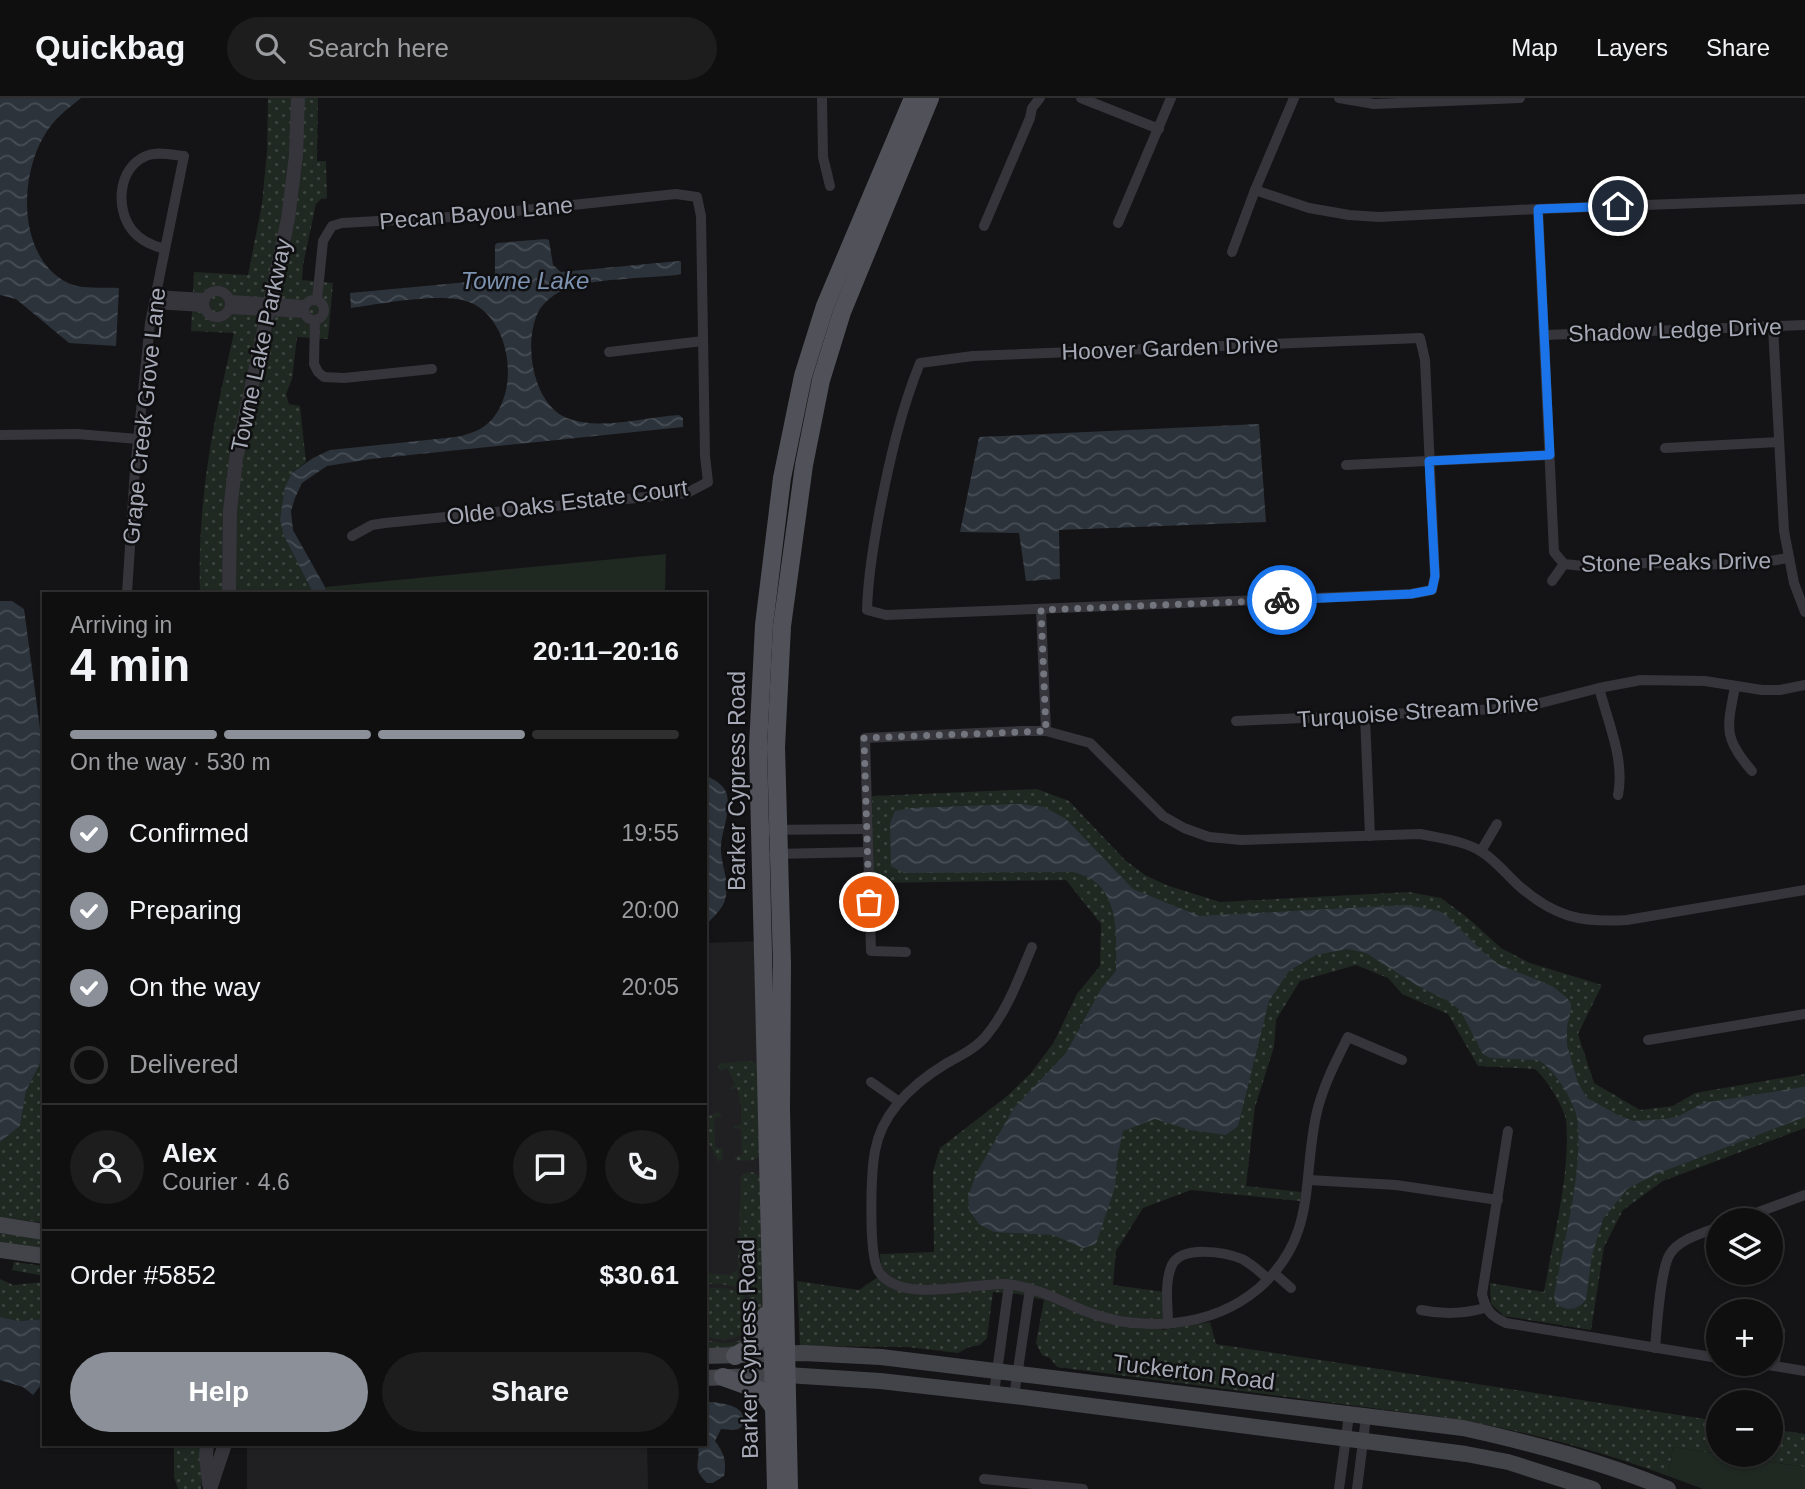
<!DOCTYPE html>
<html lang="en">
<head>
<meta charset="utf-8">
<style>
	body { margin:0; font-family:Arial,sans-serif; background:#1d1d1e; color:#f1f3f6; height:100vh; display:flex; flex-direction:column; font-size:26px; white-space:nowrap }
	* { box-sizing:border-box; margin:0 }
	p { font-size:23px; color:#9b9c9f }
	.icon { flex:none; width:38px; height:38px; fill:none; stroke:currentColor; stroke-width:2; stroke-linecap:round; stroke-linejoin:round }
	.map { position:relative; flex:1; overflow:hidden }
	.side { position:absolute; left:42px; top:494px; width:665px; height:854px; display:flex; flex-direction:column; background:#0f0f10; border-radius:0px; box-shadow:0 2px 5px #0004,0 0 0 2px #2f2f30 }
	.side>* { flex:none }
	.buttons { position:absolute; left:1706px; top:1110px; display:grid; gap:14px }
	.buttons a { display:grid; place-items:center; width:77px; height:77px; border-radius:50%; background:#0f0f10; box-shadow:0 2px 5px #0004,0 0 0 2px #2f2f30; font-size:35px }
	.pin { position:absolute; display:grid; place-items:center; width:60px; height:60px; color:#fff; margin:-30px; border:4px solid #fff; border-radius:50%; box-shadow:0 2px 7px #0007 }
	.courier { position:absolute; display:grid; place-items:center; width:70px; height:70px; margin:-35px; border:5px solid #1a73e8; border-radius:50%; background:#fff; color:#222; box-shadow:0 2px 9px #0007 }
	.overview em { font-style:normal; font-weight:700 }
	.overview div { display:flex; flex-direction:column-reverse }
	.overview { display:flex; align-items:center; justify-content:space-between; height:119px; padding:0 28px }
	h1 { font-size:46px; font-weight:700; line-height:52px }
	.bar { display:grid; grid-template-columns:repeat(4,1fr); gap:10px 7px; align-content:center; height:84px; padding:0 28px }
	.bar i { height:9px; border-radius:5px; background:#2f2f30 }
	.bar .current { background:#8c9099 }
	.bar p { grid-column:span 4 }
	.line { display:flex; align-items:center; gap:18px; padding:0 28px; border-top:2px solid #2f2f30 }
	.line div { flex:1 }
	.round { display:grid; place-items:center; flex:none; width:74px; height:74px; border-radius:37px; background:#1d1d1e }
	ol { padding:0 28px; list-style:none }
	li { display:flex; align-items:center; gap:21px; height:77px }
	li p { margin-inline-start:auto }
	li .icon { padding:7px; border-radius:50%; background:#8c9099; color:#fff; stroke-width:4 }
	li:last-child { color:#9b9c9f }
	li i { width:38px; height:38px; border:4px solid #2f2f30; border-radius:50% }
	.cta { display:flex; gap:14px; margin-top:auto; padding:14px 28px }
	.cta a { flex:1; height:80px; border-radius:42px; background:#8c9099; color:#fff; font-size:28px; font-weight:700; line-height:80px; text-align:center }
	.cta a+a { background:#1d1d1e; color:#f1f3f6 }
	header { display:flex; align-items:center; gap:42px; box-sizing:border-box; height:98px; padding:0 35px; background:#0f0f10; border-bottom:2px solid #2f2f30 }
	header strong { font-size:33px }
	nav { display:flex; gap:38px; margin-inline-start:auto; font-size:24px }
	.search { width:490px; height:63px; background:#1d1d1e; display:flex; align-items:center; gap:18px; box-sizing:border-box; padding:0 24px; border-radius:38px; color:#9b9c9f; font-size:26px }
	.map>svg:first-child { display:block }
	.built { fill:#202023 }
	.grass { fill:url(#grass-dots) }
	.park { fill:#202822 }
	.water { fill:url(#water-waves) }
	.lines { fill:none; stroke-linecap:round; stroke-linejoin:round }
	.minor { stroke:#35353b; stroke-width:10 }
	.tertiary { stroke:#35353b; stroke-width:14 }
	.secondary { stroke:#43444a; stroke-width:16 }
	.primary { stroke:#515259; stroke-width:18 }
	.done { stroke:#73757e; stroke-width:7; stroke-dasharray:0 12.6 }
	.route { stroke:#1a73e8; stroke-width:9 }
	.labels { text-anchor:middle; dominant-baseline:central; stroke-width:5; stroke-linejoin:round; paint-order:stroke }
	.street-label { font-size:23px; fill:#a6a9b6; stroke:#0f0f11 }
	.water-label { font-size:24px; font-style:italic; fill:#7d93b1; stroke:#0f0f11 }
</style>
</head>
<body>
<header>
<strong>Quickbag</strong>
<div class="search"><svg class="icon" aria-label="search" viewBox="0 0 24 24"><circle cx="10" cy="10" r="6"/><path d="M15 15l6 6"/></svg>Search here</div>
<nav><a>Map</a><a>Layers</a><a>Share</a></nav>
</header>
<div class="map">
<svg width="1805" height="1391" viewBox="0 0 1805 1391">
	<defs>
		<pattern id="grass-dots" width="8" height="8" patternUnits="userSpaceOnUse" patternTransform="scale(1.75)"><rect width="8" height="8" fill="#202822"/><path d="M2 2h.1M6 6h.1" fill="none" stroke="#3d4440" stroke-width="1.8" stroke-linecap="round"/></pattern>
		<pattern id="water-waves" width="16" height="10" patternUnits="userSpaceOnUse" patternTransform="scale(1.75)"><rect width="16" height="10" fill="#2c333b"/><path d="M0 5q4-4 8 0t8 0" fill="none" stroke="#484e55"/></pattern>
	</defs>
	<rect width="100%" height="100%" fill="#141416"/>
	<!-- built -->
	<g class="built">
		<path d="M760,843L764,1082L763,1221L754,1243L705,1251V845Z"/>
		<path d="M247,1346H647L648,1391H247Z"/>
	</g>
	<!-- grass -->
	<g class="grass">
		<path d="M268,0H318L317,63H326L327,100L321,101L316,106L303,167L302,182L333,185L328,241L297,239L292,281L286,296L289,306L300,308L306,364L292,375L284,438L313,495H200C197,402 213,325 234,235L191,233L194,174L248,177L262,106L267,53Z"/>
		<path d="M1037,691L1069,703L1125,762L1145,777L1166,787L1220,804L1409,794L1441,800L1468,820L1501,850L1530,865L1602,887L1578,936L1594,985L1640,1012L1673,1008L1695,995L1805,976V1030L1663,1083L1623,1112L1604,1149L1591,1232L1504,1218L1491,1206L1490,1185L1544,1194C1553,1141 1571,1074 1566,1022C1564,1009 1545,979 1535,971L1478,968L1448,916L1402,896L1388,880L1356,867L1300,883L1276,922L1274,949L1255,1009L1246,1088L1301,1094L1300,1103L1191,1092L1143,1110L1116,1153L1113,1187L1165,1194L1162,1232L1210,1224L1216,1246L1718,1323V1356L1673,1349L1668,1378C1597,1352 1525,1333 1449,1320L1057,1269L1050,1260L1042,1257L1036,1245L1044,1202L1018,1196L993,1194L987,1240L980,1247L969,1249L958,1255L908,1249L800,1248L797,1183L859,1192L885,1174L881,1168L880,1156L934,1154L933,1073L940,1050L1006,999L1031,975L1054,944L1077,896L1100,868L1101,826L1066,782L873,785L872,698Z"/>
		<path d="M44,958V1125L7,1120L4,1136L44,1140V1153L0,1158V1044L20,1028L26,993Z"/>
		<path d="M751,963L760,967L761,1058L753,1062L737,1063L734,1059L742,1057L741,1031L734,1030L733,1028L741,1027V1008L737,990L729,992L735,986L727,970L720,973L718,968L720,965Z"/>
		<path d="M718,1014L722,1018L714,1020L715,1049L723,1051L722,1062L719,1064L705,1038V1020Z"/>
		<path d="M752,1074L760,1078L762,1222L756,1239L750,1234L753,1212L738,1167L741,1079L743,1076Z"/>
		<path d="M14,1164L44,1168V1178L12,1172Z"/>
		<path d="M737,1172L741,1190L721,1186H705V1175L730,1177Z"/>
		<path d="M0,1181L13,1187L44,1184V1221L18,1223L0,1219Z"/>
		<path d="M705,1190H721L742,1193C759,1228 744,1249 705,1239Z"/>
		<path d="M748,1236L755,1241L740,1250L705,1251V1242C721,1245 736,1249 748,1236Z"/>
		<path d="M1771,1331L1805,1336V1369L1721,1356H1771Z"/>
		<path d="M174,1346H203L201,1391H178L174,1379Z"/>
	</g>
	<!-- park -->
	<g class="park">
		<path d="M666,456L665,495H326L325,489Z"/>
		<path d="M1673,1349L1805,1369V1391H1703L1668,1378Z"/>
	</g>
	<!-- water -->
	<g class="water">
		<path d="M0,0H81C66,12 53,22 44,38C19,80 18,158 66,184C80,192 104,189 119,190L116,248L69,245L16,201L0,197Z"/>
		<path d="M546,141L549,142L553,167L561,174L679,163L681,164V176L677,177C651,180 585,181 565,191C556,195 546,202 540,211C522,241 532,306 567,320C601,333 644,319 679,317L683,320V329L371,361L327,368L302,385L295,400L291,413L293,432L325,489L326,495H313L284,438L280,422L285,389L292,375L313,360L330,352L456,339C472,336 487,330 496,316C519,283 508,219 469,204C442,194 381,206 351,210L350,195L489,182L495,175V147L497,145Z"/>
		<path d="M1259,326L1266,424L1059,432L1060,481L1026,483L1019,435L960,434L979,339Z"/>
		<path d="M0,503H12L24,511L44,660V958L26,993L20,1028L0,1044Z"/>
		<path d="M705,677C713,681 723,686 726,694C732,711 722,732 721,748C720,767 731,783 725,802C722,812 712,820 705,828Z"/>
		<path d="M1021,706L1044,709L1066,721L1133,791L1199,818L1407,807L1439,813L1447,818L1482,853L1498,866L1552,888L1566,899L1571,905V912L1567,929V947L1578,985L1587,1000L1618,1017L1633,1023L1666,1021L1679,1018L1703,1005L1803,989H1805V1019L1654,1077L1627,1091L1603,1121L1592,1157L1586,1201C1579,1213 1564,1214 1555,1204L1554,1198C1563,1148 1584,1070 1577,1020C1574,1003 1554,970 1538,962L1490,960L1483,956L1460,912L1448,903L1418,888L1366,855L1347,851L1316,857L1289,873L1269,903L1238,1028L1226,1037L1190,1032L1155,1021L1123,1033L1117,1061L1115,1089L1096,1146L1083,1150L1053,1137L994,1134L979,1126L969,1112L968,1098L977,1074L1014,1010L1066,955L1101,891L1116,873C1116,843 1120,802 1094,783C1088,778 1079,776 1073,774L904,775L891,768L890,725L895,713L911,710Z"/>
		<path d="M0,1219L18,1223L44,1221V1283L33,1297L23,1289L0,1282Z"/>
		<path d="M705,1304C717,1304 744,1306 744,1322C744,1326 741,1330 738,1331C733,1333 726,1331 721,1331L715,1343C724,1355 727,1363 724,1378L713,1385H707C689,1367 703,1364 697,1346H705Z"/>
	</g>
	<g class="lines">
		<!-- minor -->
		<g class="minor">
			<path d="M822,0L823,59L830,88"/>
			<path d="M1081,0L1159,31"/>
			<path d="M1339,0L1374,6L1520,0"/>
			<path d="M1255,92L1309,110L1349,117L1379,119L1538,111L1805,101"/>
			<path d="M1538,111L1554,454L1564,466"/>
			<path d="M1118,125L1171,0"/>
			<path d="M984,128L1030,20L1032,10L1040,0"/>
			<path d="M1232,154L1255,92L1294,0"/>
			<circle cx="217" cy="206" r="13"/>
			<path d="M155,197L204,200"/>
			<circle cx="314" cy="212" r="10"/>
			<path d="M231,202L304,207"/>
			<path d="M317,202L323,143L332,128L342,125L469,118L676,96L697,99L701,118L705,358L708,384L687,395L385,425L372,427L352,438"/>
			<path d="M154,206L203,209"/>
			<path d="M230,211L305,215"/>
			<path d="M315,222L314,266L318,274L324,279L344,280L432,271"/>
			<path d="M1773,229L1784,433L1794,485L1805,514"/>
			<path d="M1545,237L1805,227"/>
			<path d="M1420,240L1425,262L1435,478L1432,492L1411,496L886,517L867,512C868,478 874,444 880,411C890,360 901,312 920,265L973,258Z"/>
			<path d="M609,254L703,243"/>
			<path d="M0,337L77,336L138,341"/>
			<path d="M1665,350L1779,344"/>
			<path d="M1346,367L1550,357"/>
			<path d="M1564,466L1583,468L1646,465L1746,467L1788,460"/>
			<path d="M1552,483L1564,466"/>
			<path d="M127,495L135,371L150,225L184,58C172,57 157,53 146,58C118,70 115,110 132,132C140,142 153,148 165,151"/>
			<path d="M1041,512L1046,633"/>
			<path d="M1735,589C1727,630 1723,640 1752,673"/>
			<path d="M1599,590C1608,624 1625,662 1618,697"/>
			<path d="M1365,618L1370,738"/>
			<path d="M1236,623L1521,610L1599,590L1641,582L1705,583L1762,592H1780L1805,587"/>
			<path d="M760,732L867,731"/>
			<path d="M1481,753L1497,726"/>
			<path d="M774,756L868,754"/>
			<path d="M1032,849C1019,879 1008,912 986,938C976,950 960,958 947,965C914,985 882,1013 875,1053C871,1074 868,1158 879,1174C902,1207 974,1184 1007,1186C1035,1189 1057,1201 1082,1212C1139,1235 1211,1231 1259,1190C1317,1139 1302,1084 1316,1018C1322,990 1335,965 1348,939L1402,962"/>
			<path d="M906,854L871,853L865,640L1021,633H1046L1090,645L1163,718L1184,730L1209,739L1241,742L1420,736C1440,740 1465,743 1482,754C1496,763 1506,776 1518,787C1554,819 1581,825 1627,822L1805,792"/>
			<path d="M1648,942L1805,916"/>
			<path d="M871,984L898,1003"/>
			<path d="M1508,1033L1482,1196C1486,1213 1491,1218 1506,1225L1718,1260"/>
			<path d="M1309,1082L1396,1087L1498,1102"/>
			<path d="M1737,1122L1805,1097"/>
			<path d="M1274,1175L1291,1190"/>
			<path d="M1421,1212C1444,1217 1463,1216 1485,1210"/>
			<path d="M1168,1226C1168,1207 1164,1184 1172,1167C1182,1147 1225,1154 1242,1161C1252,1166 1260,1174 1268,1181"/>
			<path d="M1655,1250C1657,1229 1660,1171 1670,1156C1679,1141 1704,1135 1718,1129"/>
			<path d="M1755,1265L1805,1273"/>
			<path d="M1774,1268L1780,1233"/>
			<path d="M994,1295L1009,1187"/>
			<path d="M1014,1298L1030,1191"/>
			<path d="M984,1381L1083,1391"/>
			<path d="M1339,1391L1349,1317"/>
			<path d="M1357,1391L1366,1319"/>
		</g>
		<!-- tertiary -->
		<g class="tertiary">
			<path d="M229,495L230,413L236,361L288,121L296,57L298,0"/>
			<path d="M207,1346L206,1358L209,1386"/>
			<path d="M210,1391L225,1346"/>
		</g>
		<!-- secondary -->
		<g class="secondary">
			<path d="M0,1127L44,1134"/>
			<path d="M0,1152L44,1158"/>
			<path d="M705,1258L803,1255L881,1259L1463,1330C1535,1346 1600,1363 1668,1391"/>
			<path d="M705,1280L787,1277L880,1283L1014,1298L1466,1356L1508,1364L1593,1391"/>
		</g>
		<!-- primary -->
		<g class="primary">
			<path d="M735,1258C757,1246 761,1242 766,1217"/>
			<path d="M723,1279L762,1293L774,1310"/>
			<path d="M776,1391L758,649L764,527L782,380L803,278L825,208L913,0"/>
			<path d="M789,1391L781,1011L782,866L776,649L782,528L804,367L821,282L842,214L930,0"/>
		</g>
	</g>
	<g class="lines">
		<!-- done -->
		<path class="done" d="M869,804L864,640L1046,633L1041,512L1282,502"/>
		<!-- route -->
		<path class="route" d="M1282,502L1411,496L1432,492L1435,478L1429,363L1550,357L1538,111L1618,108"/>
	</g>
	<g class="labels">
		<!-- street labels -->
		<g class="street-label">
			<text transform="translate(476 115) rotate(-5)">Pecan Bayou Lane</text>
			<text transform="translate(1675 232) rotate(-2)">Shadow Ledge Drive</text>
			<text transform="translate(261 247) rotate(-78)">Towne Lake Parkway</text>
			<text transform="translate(1170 250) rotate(-2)">Hoover Garden Drive</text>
			<text transform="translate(144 318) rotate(-84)">Grape Creek Grove Lane</text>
			<text transform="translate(567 404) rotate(-7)">Olde Oaks Estate Court</text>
			<text transform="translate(1676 464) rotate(-1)">Stone Peaks Drive</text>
			<text transform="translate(1418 613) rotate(-4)">Turquoise Stream Drive</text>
			<text transform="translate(737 683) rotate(-90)">Barker Cypress Road</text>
			<text transform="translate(748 1251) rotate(-91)">Barker Cypress Road</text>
			<text transform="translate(1194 1274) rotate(7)">Tuckerton Road</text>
		</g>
		<!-- water labels -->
		<g class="water-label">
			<text x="525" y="182">Towne Lake</text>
		</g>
	</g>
</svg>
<div class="buttons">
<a><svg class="icon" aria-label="layers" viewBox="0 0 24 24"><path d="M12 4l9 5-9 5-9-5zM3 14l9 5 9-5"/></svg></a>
<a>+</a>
<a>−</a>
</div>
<div class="pin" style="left:869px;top:804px;background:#ea580c"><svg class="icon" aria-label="bag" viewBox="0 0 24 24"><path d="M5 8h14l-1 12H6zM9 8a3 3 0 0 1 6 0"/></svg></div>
<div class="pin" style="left:1618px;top:108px;background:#1f2937"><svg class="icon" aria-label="home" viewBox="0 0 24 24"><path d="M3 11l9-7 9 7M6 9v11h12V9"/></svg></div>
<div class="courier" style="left:1282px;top:502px"><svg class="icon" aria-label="bike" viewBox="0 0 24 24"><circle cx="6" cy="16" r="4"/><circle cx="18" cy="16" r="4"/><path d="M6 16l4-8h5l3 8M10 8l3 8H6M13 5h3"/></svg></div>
<section class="side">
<div class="overview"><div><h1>4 min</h1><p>Arriving in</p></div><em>20:11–20:16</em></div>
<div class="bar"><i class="current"></i><i class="current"></i><i class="current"></i><i></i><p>On the way · 530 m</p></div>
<ol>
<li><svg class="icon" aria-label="check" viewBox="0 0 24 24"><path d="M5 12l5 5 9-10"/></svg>Confirmed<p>19:55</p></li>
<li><svg class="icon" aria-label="check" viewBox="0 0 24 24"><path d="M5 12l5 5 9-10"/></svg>Preparing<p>20:00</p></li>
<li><svg class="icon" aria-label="check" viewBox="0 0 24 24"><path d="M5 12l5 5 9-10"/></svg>On the way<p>20:05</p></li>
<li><i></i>Delivered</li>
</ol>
<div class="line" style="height:126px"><a class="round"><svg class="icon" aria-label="person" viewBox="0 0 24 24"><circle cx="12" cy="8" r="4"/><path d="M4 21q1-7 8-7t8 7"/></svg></a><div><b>Alex</b><p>Courier · 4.6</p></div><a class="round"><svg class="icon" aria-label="chat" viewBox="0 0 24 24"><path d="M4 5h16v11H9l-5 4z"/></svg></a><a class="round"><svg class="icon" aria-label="phone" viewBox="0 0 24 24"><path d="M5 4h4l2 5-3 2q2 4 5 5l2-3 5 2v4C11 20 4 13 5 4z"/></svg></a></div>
<div class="line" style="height:91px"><div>Order #5852</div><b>$30.61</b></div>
<div class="cta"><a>Help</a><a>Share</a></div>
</section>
</div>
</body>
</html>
